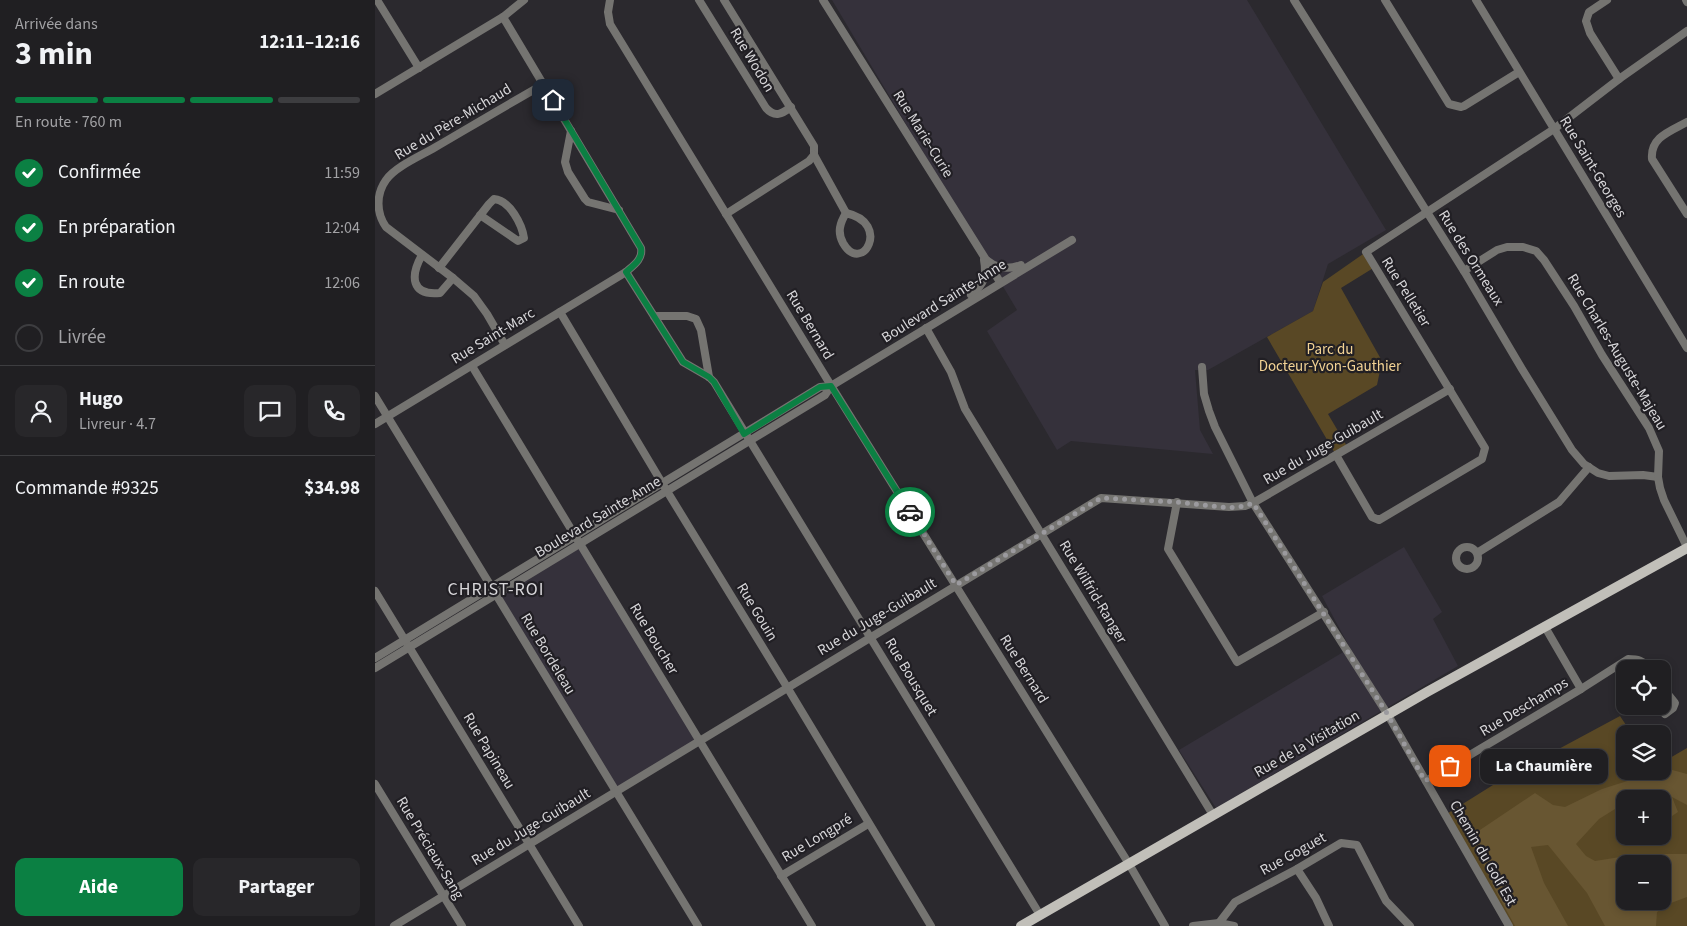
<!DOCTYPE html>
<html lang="fr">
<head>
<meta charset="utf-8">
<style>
	body { margin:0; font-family:"Source Sans 3",sans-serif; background:#28272a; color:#f1f3f6; height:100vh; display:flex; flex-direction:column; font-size:19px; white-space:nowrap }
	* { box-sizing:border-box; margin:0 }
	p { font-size:16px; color:#a2a2a5 }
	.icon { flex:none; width:28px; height:28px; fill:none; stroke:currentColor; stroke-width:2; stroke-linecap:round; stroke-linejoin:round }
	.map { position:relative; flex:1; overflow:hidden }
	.details { display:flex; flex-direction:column; background:#201f22; width:375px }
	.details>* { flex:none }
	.fabs { position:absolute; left:1241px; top:660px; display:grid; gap:10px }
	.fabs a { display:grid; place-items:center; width:55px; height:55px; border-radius:10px; background:#201f22; box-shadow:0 2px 8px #0003,0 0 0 1px #3d3d40; font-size:25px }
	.pin { position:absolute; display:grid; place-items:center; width:42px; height:42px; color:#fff; margin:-21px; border-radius:10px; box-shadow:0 2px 8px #0006 }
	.courier { position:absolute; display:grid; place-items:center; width:50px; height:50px; margin:-25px; border:4px solid #0b8043; border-radius:50%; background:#fff; color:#222; box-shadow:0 1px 6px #0007 }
	.bubble { position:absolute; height:35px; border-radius:10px; background:#201f22; box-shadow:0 2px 8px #0003,0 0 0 1px #3d3d40; font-size:16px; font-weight:700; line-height:35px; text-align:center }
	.head em { font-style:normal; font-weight:700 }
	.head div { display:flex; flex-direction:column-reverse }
	.head { display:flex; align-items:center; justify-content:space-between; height:85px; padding:0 15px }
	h1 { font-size:32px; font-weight:700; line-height:38px }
	.bar { display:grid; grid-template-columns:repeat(4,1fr); gap:8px 5px; align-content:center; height:60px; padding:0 15px }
	.bar i { height:6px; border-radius:4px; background:#3d3d40 }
	.bar .on { background:#0b8043 }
	.bar p { grid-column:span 4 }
	.line { display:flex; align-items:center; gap:12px; padding:0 15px; border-top:1px solid #3d3d40 }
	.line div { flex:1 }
	.round { display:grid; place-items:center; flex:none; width:52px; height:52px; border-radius:10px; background:#28272a }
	ol { padding:0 15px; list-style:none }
	li { display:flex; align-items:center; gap:15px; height:55px }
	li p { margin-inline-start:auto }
	li .icon { padding:5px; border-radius:50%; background:#0b8043; color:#fff; stroke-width:4 }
	li:last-child { color:#a2a2a5 }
	li i { width:28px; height:28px; border:2px solid #3d3d40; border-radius:50% }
	.primary-button { display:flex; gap:10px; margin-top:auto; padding:10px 15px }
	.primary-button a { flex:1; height:58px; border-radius:10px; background:#0b8043; color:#fff; font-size:20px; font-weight:700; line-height:58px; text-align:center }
	.primary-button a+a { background:#28272a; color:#f1f3f6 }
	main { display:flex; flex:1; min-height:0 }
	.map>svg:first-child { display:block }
	.built { fill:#35313b }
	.green { fill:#594825; fill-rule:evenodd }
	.forest { fill:#685632; fill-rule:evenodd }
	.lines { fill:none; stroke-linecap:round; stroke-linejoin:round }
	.minor { stroke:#757471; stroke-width:8 }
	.major { stroke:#c1bfb9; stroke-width:10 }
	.done { stroke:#9b9a9e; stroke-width:5; stroke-dasharray:0 9 }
	.route { stroke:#0b8043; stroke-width:6 }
	.labels { text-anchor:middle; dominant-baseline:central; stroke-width:4.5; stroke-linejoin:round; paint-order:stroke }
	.street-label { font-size:15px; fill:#d8d7da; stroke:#211f24 }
	.park-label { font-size:15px; fill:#f3d395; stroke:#211f24 }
	.quarter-label { font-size:18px; letter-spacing:1px; fill:#d8d7da; stroke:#211f24 }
</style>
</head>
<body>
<main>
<section class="details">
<div class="head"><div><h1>3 min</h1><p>Arrivée dans</p></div><em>12:11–12:16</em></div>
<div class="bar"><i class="on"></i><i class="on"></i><i class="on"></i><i></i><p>En route · 760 m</p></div>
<ol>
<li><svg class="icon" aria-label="check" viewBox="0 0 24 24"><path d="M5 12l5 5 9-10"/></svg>Confirmée<p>11:59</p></li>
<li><svg class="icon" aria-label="check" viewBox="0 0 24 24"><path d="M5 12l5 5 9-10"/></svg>En préparation<p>12:04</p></li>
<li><svg class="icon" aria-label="check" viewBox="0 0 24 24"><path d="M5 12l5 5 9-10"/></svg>En route<p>12:06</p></li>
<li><i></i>Livrée</li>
</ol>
<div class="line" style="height:90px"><a class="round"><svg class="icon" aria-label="person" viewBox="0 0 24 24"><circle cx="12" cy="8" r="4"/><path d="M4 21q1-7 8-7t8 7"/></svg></a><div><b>Hugo</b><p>Livreur · 4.7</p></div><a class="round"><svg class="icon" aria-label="chat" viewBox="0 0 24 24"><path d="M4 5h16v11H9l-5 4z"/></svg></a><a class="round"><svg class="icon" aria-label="phone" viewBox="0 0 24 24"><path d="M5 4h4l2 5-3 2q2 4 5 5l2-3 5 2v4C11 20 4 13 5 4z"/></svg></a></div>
<div class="line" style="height:65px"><div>Commande #9325</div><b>$34.98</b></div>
<div class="primary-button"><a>Aide</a><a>Partager</a></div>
</section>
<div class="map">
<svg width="1312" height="926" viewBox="0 0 1312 926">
	<rect width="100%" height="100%" fill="#2b292e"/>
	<!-- built -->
	<g class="built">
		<path d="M457,0H872L1011,230L953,264L938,311L833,370H820L825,430L838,454L696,441L682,450L612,331L642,310Z"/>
		<path d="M205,544L325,741L241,791L121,595Z"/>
		<path d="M1029,547L1067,612L1058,619L1083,666L841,808L804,750L975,648L947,596Z"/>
	</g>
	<!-- green -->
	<g class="green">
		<path d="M991,252L1000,267L966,288L1007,361L1002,385L953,414L973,448L961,455L892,337L938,311L948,282Z"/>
		<path d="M1245,716L1257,734H1250V771H1288V762L1312,748V926H1133L1070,815L1126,780ZM1250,799H1288V836H1250ZM1250,864H1288V901H1250Z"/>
	</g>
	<!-- forest -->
	<path class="forest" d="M1290,768L1312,774V805L1297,797L1303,812L1288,822V799H1250V826L1245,823L1240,809L1224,819L1201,844L1211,856L1220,861L1264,854H1312V897L1296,903L1282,912L1281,926H1230L1212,893L1173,845L1156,847L1169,883L1193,926H1140L1118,886L1096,836L1160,793L1178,805L1190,807L1227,789L1265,777H1283ZM1250,864H1288V901H1250Z"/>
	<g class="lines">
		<!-- minor -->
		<g class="minor">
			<path d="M2,0L44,68"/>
			<path d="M235,0L233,12L235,24L452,379L754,864L790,926"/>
			<path d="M324,0L391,108C400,118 407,114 416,107"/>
			<path d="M349,0L439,146V155"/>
			<path d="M448,0L625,282"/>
			<path d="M919,0L1089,271L1147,369L1197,450L1209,464L1223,473L1234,476L1268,475L1283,477"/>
			<path d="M1010,0L1074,104L1086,107L1089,106L1144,72"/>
			<path d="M1101,0L1312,348"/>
			<path d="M1232,0L1214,12L1211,21L1215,33L1244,79"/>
			<path d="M1311,0L1312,2"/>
			<path d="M0,94L128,17L149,0"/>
			<path d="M1312,122C1296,131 1275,137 1277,159L1312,214"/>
			<path d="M196,131L190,162L193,172L210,199L213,202L244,210"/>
			<path d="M439,155L471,213"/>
			<path d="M471,213C517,223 487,276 468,243C462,232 465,223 471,213Z"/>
			<path d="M351,214L434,161L439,155"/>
			<path d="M47,255C35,276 36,296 65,293L78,278"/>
			<path d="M613,261C623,269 635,269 646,265"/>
			<path d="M64,268L114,204L119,199C135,200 147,225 149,238L143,241L105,215"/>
			<path d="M1089,271L1122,250L1132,247H1148L1161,251L1169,260L1199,306L1227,355L1274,428L1284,451L1283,477L1285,488L1289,500L1312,547"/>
			<path d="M251,272L308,362L334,377L339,382L665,915"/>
			<path d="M596,295C609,284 612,277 609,260"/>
			<path d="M185,312L287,483L412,687L556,926"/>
			<path d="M279,316H312L321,319L326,330L334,377"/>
			<path d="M551,328L576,372L590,409L838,815"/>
			<path d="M130,345L112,314L99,296L78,278L11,227C1,213 1,194 11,180C20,167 45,156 59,148C95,127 132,105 169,84"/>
			<path d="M97,366L437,926"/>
			<path d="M827,367L829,394L834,411L840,427L878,503L1013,715L1134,926"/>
			<path d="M0,396L323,926"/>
			<path d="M0,424L251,272C259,265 268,259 266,248L128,17"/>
			<path d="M961,455L997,517L1004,520L1107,459L1110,448L991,252L1179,129L1244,79L1312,31"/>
			<path d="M802,502L793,549L862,662L949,612"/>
			<circle cx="1092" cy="558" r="11"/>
			<path d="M1102,553L1184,502L1214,467"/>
			<path d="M0,591L204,926"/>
			<path d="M1170,627L1206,689"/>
			<path d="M0,658L445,387L456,386L697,240"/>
			<path d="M0,668L450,395L456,386"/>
			<path d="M1283,706L1290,714L1298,708L1300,703L1288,688"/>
			<path d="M1051,781L1206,689L1253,659C1262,659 1269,660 1274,669"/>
			<path d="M0,784L87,926"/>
			<path d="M922,869L941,898L954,926"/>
			<path d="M406,876L493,824"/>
			<path d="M844,923L860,902L922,869L966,843L982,845L1011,901L1035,926"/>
			<path d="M19,926L726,498L854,507L870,506L878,503L1075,389"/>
			<path d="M818,926L844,923L859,926"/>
		</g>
		<!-- major -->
		<path class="major" d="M646,926L1052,692L1312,548"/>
	</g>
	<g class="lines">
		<!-- done -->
		<path class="done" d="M535,512L581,585L726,498L802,502L854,508L870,506L878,503L1013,715L1050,781L1075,766"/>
		<!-- route -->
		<path class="route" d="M178,100L266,248C268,259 259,265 251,272L308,362L334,377L339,382L369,434L445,387L456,386L535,512"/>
	</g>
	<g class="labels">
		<!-- street labels -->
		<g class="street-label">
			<text transform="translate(377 60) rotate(59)">Rue Wodon</text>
			<text transform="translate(78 122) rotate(-31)">Rue du Père-Michaud</text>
			<text transform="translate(548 134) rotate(58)">Rue Marie-Curie</text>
			<text transform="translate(1218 167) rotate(59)">Rue Saint-Georges</text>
			<text transform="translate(1096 258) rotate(58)">Rue des Ormeaux</text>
			<text transform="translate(1031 292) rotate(58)">Rue Pelletier</text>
			<text transform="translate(569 301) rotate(-32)">Boulevard Sainte-Anne</text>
			<text transform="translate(435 325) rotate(59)">Rue Bernard</text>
			<text transform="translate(118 336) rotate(-31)">Rue Saint-Marc</text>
			<text transform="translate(1242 352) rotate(59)">Rue Charles-Auguste-Majeau</text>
			<text transform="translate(948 447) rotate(-30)">Rue du Juge-Guibault</text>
			<text transform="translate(223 517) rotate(-31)">Boulevard Sainte-Anne</text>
			<text transform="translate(718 592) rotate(59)">Rue Wilfrid-Ranger</text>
			<text transform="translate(382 612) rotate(59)">Rue Gouin</text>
			<text transform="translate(502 617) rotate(-31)">Rue du Juge-Guibault</text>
			<text transform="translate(279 639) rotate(59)">Rue Boucher</text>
			<text transform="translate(173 654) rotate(59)">Rue Bordeleau</text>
			<text transform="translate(649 669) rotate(58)">Rue Bernard</text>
			<text transform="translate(536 677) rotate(59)">Rue Bousquet</text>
			<text transform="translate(1149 707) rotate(-31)">Rue Deschamps</text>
			<text transform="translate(932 744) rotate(-30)">Rue de la Visitation</text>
			<text transform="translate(114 751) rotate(59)">Rue Papineau</text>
			<text transform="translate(156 827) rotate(-31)">Rue du Juge-Guibault</text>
			<text transform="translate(442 838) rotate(-31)">Rue Longpré</text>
			<text transform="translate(55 848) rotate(59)">Rue Précieux-Sang</text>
			<text transform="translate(1108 853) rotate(60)">Chemin du Golf Est</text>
			<text transform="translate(918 854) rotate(-29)">Rue Goguet</text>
		</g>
		<!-- park labels -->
		<g class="park-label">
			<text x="955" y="349">Parc du<tspan x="955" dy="17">Docteur-Yvon-Gauthier</tspan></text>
		</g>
		<!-- quarter labels -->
		<g class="quarter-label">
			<text x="121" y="589">CHRIST-ROI</text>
		</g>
	</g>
</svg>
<div class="fabs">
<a><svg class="icon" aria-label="locate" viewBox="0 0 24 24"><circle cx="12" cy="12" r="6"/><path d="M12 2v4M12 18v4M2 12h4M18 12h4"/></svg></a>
<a><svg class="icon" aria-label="layers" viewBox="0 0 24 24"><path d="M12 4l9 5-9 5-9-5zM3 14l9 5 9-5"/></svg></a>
<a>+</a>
<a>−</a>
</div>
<div class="pin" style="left:1075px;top:766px;background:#ea580c"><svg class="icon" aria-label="bag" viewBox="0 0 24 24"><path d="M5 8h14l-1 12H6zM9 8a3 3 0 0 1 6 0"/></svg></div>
<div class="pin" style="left:178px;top:100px;background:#1f2937"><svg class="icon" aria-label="home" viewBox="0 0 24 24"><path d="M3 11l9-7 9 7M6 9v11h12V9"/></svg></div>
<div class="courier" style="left:535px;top:512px"><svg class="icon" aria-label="car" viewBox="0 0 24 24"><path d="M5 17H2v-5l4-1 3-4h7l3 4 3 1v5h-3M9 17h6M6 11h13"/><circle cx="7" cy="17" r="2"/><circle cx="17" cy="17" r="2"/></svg></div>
<div class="bubble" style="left:1105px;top:749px;width:128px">La Chaumière</div>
</div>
</main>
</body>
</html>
